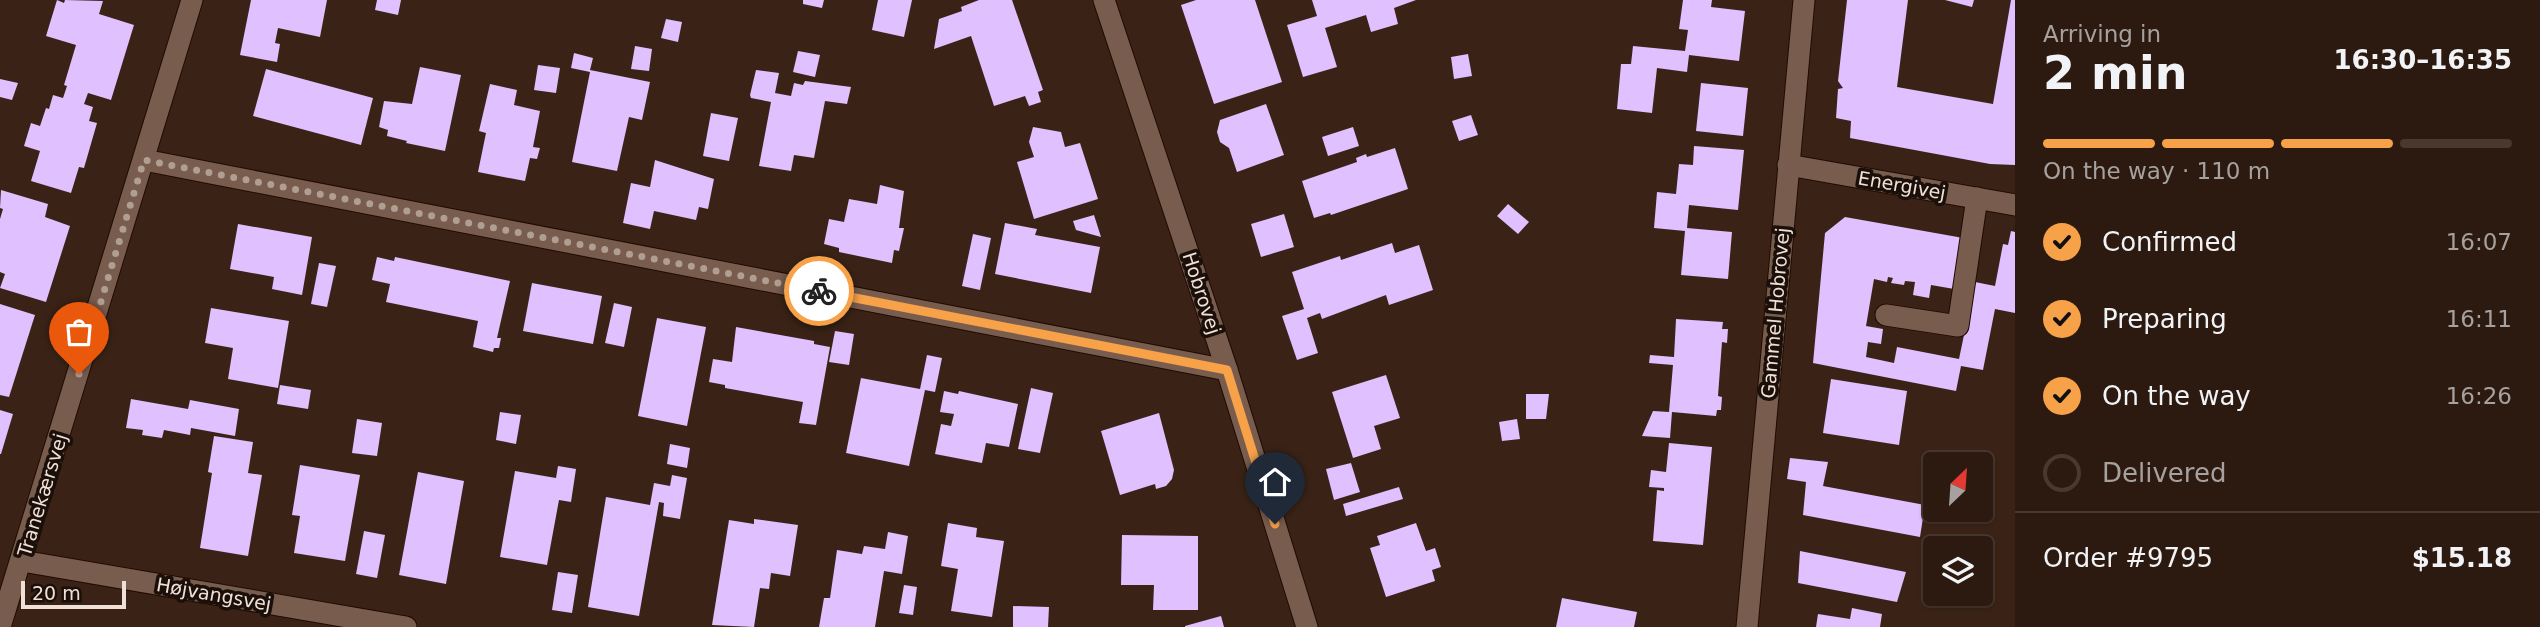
<!DOCTYPE html>
<html lang="en">
<head>
<meta charset="utf-8">
<style>
	body { margin:0; font-family:"DejaVu Sans",sans-serif; background:#342319; color:#f1f3f6; height:100vh; display:flex; flex-direction:column; font-size:26px; white-space:nowrap }
	* { box-sizing:border-box; margin:0 }
	p { font-size:23px; color:#a6a19f }
	.icon { flex:none; width:38px; height:38px; fill:none; stroke:currentColor; stroke-width:2; stroke-linecap:round; stroke-linejoin:round }
	.map { position:relative; flex:1; overflow:hidden }
	.sheet { display:flex; flex-direction:column; background:#2c1a10; width:525px }
	.sheet>* { flex:none }
	.needle { width:46px; rotate:25deg }
	.tools { position:absolute; left:1923px; top:452px; display:grid; gap:14px }
	.tools a { display:grid; place-items:center; width:70px; height:70px; border-radius:7px; background:#2c1a10; box-shadow:0 2px 5px #0004,0 0 0 2px #483830; font-size:35px }
	.scale { position:absolute; left:21px; bottom:18px; width:105px; box-sizing:border-box; padding-left:7px; border:4px solid #f0e0d7; border-top:0; font-size:19px; line-height:24px; white-space:nowrap; color:#f0e0d7; -webkit-text-stroke:5px #1a0f09; paint-order:stroke }
	.pin { position:absolute; display:grid; place-items:center; width:60px; height:60px; color:#fff; margin:-72px -30px; border-radius:50% 50% 50% 0; rotate:-45deg; box-shadow:0 0 7px #0007 }
	.pin .icon { rotate:45deg }
	.courier { position:absolute; display:grid; place-items:center; width:70px; height:70px; margin:-35px; border:5px solid #f7a149; border-radius:50%; background:#fff; color:#222; box-shadow:0 2px 9px #0007 }
	.summary em { font-style:normal; font-weight:600 }
	.summary div { display:flex; flex-direction:column-reverse }
	.summary { display:flex; align-items:center; justify-content:space-between; height:119px; padding:0 28px }
	h1 { font-size:46px; font-weight:600; line-height:52px }
	.bar { display:grid; grid-template-columns:repeat(4,1fr); gap:10px 7px; align-content:center; height:84px; padding:0 28px }
	.bar i { height:9px; border-radius:5px; background:#483830 }
	.bar .selected { background:#f7a149 }
	.bar p { grid-column:span 4 }
	.line { display:flex; align-items:center; gap:18px; padding:0 28px; border-top:2px solid #483830 }
	.line div { flex:1 }
	ol { padding:0 28px; list-style:none }
	li { display:flex; align-items:center; gap:21px; height:77px }
	li p { margin-inline-start:auto }
	li .icon { padding:7px; border-radius:50%; background:#f7a149; color:#111; stroke-width:4 }
	li:last-child { color:#a6a19f }
	li i { width:38px; height:38px; border:4px solid #483830; border-radius:50% }
	main { display:flex; flex:1; min-height:0 }
	.map>svg:first-child { display:block }
	.building { fill:#e0c0fe }
	.lines { fill:none; stroke-linecap:round; stroke-linejoin:round }
	.minor-casing { stroke:#200b02; stroke-width:23 }
	.minor { stroke:#785c4e; stroke-width:21 }
	.done { stroke:#b09e93; stroke-width:7; stroke-dasharray:0 12.6 }
	.route { stroke:#f7a149; stroke-width:9 }
	.labels { text-anchor:middle; dominant-baseline:central; stroke-width:7; stroke-linejoin:round; paint-order:stroke }
	.street-label { font-size:19px; fill:#f0e0d7; stroke:#1a0f09 }
</style>
</head>
<body>
<main>
<div class="map">
<svg width="2015" height="627" viewBox="0 0 2015 627">
	<rect width="100%" height="100%" fill="#3a2316"/>
	<!-- building -->
	<g class="building">
		<path d="M57,0L64,3L65,0L103,1L99,14L134,25L111,100L88,93L84,104L93,107L89,121L97,123L84,168L79,167L71,193L31,181L40,151L24,146L31,123L40,126L46,108L49,109L53,95L63,98L67,86L64,85L76,45L46,36Z"/>
		<path d="M251,0H327L320,37L278,28L275,43L280,44L277,62L240,55Z"/>
		<path d="M377,0H401L398,15L375,10Z"/>
		<path d="M803,0H824L822,8L803,4Z"/>
		<path d="M878,0H912L904,37L872,30Z"/>
		<path d="M979,0H1012L1043,90L1038,92L1041,102L1029,106L1025,96L994,106L971,36L934,49L939,19L962,11L961,7Z"/>
		<path d="M1196,0H1255L1282,82L1214,104L1181,5Z"/>
		<path d="M1312,0H1416L1394,8L1398,24L1371,32L1366,15L1325,28L1337,67L1303,77L1287,25L1317,16Z"/>
		<path d="M1683,0H1712L1711,7L1745,11L1739,61L1689,55L1687,72L1657,68L1652,113L1617,109L1621,64H1631L1633,46L1685,51L1688,30L1679,29Z"/>
		<path d="M1847,0H1908L1897,87L1993,104L2011,0H2015V165L1990,164L1850,138L1851,121L1836,118L1838,89L1843,88L1838,81Z"/>
		<path d="M1945,0H1974L1972,7Z"/>
		<path d="M666,19L682,22L678,42L661,38Z"/>
		<path d="M635,46L652,49L649,71L631,69Z"/>
		<path d="M798,51L820,55L815,77L793,72Z"/>
		<path d="M574,53L593,58L590,70L650,82L642,120L629,117L617,171L572,162L590,72L571,68Z"/>
		<path d="M1468,54L1472,76L1454,79L1451,57Z"/>
		<path d="M538,65L560,68L556,93L534,90Z"/>
		<path d="M420,67L461,75L445,151L406,143L407,141L387,136L388,130L379,127L384,101L412,104Z"/>
		<path d="M266,69L373,98L361,145L253,116Z"/>
		<path d="M756,70L779,73L775,93L791,96L794,83L803,85L805,81L851,87L847,104L825,101L814,158L794,155L791,171L759,166L771,102L751,98L750,95Z"/>
		<path d="M0,79L18,83L12,100L0,97Z"/>
		<path d="M1701,83L1748,88L1743,136L1696,131Z"/>
		<path d="M490,84L517,90L514,105L540,111L533,147L540,148L537,159L530,158L525,181L478,172L486,133L479,131Z"/>
		<path d="M1266,104L1284,155L1237,172L1229,148L1220,142L1217,132L1220,120Z"/>
		<path d="M711,113L738,118L729,161L703,156Z"/>
		<path d="M1471,115L1478,135L1459,141L1452,121Z"/>
		<path d="M1033,127L1061,132L1065,147L1080,143L1098,199L1034,219L1017,162L1034,157L1029,142Z"/>
		<path d="M1353,127L1359,146L1328,156L1322,137Z"/>
		<path d="M1694,146L1744,150L1738,210L1689,205L1687,228L1732,232L1728,279L1681,275L1685,231L1654,228L1657,192L1676,194L1679,164L1693,165Z"/>
		<path d="M1395,148L1408,189L1331,215L1330,213L1314,218L1302,181L1357,162L1356,158L1366,154L1367,157Z"/>
		<path d="M655,160L714,179L708,209L699,207L696,220L654,211L650,229L623,223L631,183L650,187Z"/>
		<path d="M880,185L904,191L899,228H904L899,251L894,250L892,263L839,252V248L824,244L829,219L844,222L849,199L877,204Z"/>
		<path d="M1,190L48,204L45,217L70,226L46,302L0,288L5,274L0,272V219L3,209L0,208Z"/>
		<path d="M1508,204L1529,222L1518,234L1497,216Z"/>
		<path d="M1284,214L1294,247L1261,257L1251,224Z"/>
		<path d="M1094,215L1101,237L1076,230L1073,221Z"/>
		<path d="M1845,217L1969,239L1960,290L1931,285L1929,298L1913,295L1915,282L1905,281L1904,285L1891,283L1893,278L1888,277L1887,282L1874,279L1866,326L1883,329L1881,344L1868,342L1866,357L1894,363L1897,347L1959,359L1975,282L1995,286L2003,244L2008,245L2011,231L2015,232V313L1995,309L1983,370L1961,366L1956,391L1813,363L1825,233Z"/>
		<path d="M1005,223L1037,229L1035,235L1100,247L1091,293L995,274Z"/>
		<path d="M238,224L312,237L302,295L272,289L274,277L230,269Z"/>
		<path d="M973,234L991,238L980,290L962,286Z"/>
		<path d="M1392,243L1395,253L1419,245L1433,290L1389,305L1386,295L1322,319L1320,313L1307,318L1318,353L1297,360L1282,316L1304,309L1292,272L1340,256L1341,260Z"/>
		<path d="M377,257L394,261L395,257L510,281L497,338H501L499,348H494L493,352L473,347L478,321L386,302L390,284L372,280Z"/>
		<path d="M319,263L336,266L327,307L311,304Z"/>
		<path d="M532,283L602,296L593,344L523,331Z"/>
		<path d="M614,303L632,307L624,347L605,343Z"/>
		<path d="M0,304L35,315L9,397L0,395Z"/>
		<path d="M211,308L289,321L278,388L228,379L233,348L205,343Z"/>
		<path d="M657,318L706,327L687,426L638,416Z"/>
		<path d="M1676,319L1723,322L1722,329H1728L1727,343L1722,342L1718,396L1722,397L1721,410H1717L1716,416L1672,412L1670,438L1642,436L1653,411L1669,412L1673,365L1649,363L1650,355L1674,357Z"/>
		<path d="M736,327L814,341V344L830,347L816,425L799,423L803,402L725,388V385L709,382L713,359L732,362Z"/>
		<path d="M835,331L854,334L849,365L829,362Z"/>
		<path d="M927,355L942,358L935,392L925,390L909,466L846,453L861,378L920,389Z"/>
		<path d="M1386,375L1400,418L1374,426L1381,449L1353,458L1332,392Z"/>
		<path d="M1831,379L1907,391L1899,445L1823,433Z"/>
		<path d="M280,385L311,390L308,409L277,404Z"/>
		<path d="M1031,388L1053,393L1040,453L1018,449Z"/>
		<path d="M944,391L958,394L959,391L1018,404L1009,447L986,443L982,463L935,454L941,424L951,426L954,414L940,412Z"/>
		<path d="M1526,394H1549L1546,419H1526Z"/>
		<path d="M131,399L188,409L190,400L239,409L235,436L191,428L190,435L164,430L162,438L142,435L143,430L126,428Z"/>
		<path d="M0,410L13,414L1,454H0Z"/>
		<path d="M500,412L521,415L516,444L496,440Z"/>
		<path d="M1159,413L1174,470L1172,479L1166,486L1156,489L1155,484L1120,495L1101,431Z"/>
		<path d="M357,419L382,423L377,456L352,453Z"/>
		<path d="M1517,419L1520,439L1502,441L1499,422Z"/>
		<path d="M214,436L253,442L248,473L262,475L248,556L200,548L212,473L208,472Z"/>
		<path d="M1669,443L1712,447L1703,545L1653,541L1657,490L1664,491V488L1649,487L1651,470L1666,472Z"/>
		<path d="M670,444L690,448L687,468L667,464Z"/>
		<path d="M1790,458L1828,462L1823,486L1925,505L1920,537L1803,515L1806,482L1787,479Z"/>
		<path d="M1351,463L1360,492L1334,500L1326,469Z"/>
		<path d="M300,465L360,475L345,561L294,553L300,516L292,515Z"/>
		<path d="M558,466L576,469L571,502L559,500L547,565L500,557L515,471L556,478Z"/>
		<path d="M418,472L464,481L446,584L399,575Z"/>
		<path d="M672,475L687,478L680,519L663,516L664,503L659,502L639,616L588,607L606,497L650,505L654,483L670,486Z"/>
		<path d="M1399,487L1403,499L1346,516L1343,504Z"/>
		<path d="M754,519L798,525L790,576L771,573L769,589L760,588L754,627L712,625L729,520L754,524Z"/>
		<path d="M948,523L977,528L976,537L1004,541L992,617L951,611L958,569L941,566Z"/>
		<path d="M1416,523L1426,551L1435,548L1441,567L1432,570L1435,581L1386,597L1370,548L1380,545L1377,536Z"/>
		<path d="M364,531L385,535L377,578L356,574Z"/>
		<path d="M888,532L908,536L902,574L884,571L875,627H819L824,598H830L837,550L862,554L864,546L885,549Z"/>
		<path d="M1122,535L1198,536V610H1153L1154,585H1121Z"/>
		<path d="M1800,551L1906,572L1897,602L1798,583Z"/>
		<path d="M558,572L578,575L572,613L552,610Z"/>
		<path d="M904,585L917,587L913,615L899,613Z"/>
		<path d="M1562,598L1637,612L1634,627H1556Z"/>
		<path d="M1013,606L1049,607L1048,627H1013Z"/>
		<path d="M1852,608L1882,614L1880,627H1816L1818,614L1850,619Z"/>
		<path d="M1221,616L1224,627H1185V626Z"/>
	</g>
	<g class="lines">
		<defs>
			<g id="minor">
				<path d="M1104,0L1227,370L1307,627"/>
				<path d="M144,160L1227,370"/>
				<path d="M1788,165L2015,205"/>
				<path d="M1886,315L1958,326L1977,198"/>
				<path d="M22,561L406,627"/>
				<path d="M0,627L192,0"/>
				<path d="M1747,627L1804,0"/>
			</g>
		</defs>
		<!-- minor casing -->
		<use href="#minor" class="minor-casing"/>
		<!-- minor -->
		<use href="#minor" class="minor"/>
	</g>
	<g class="lines">
		<!-- done -->
		<path class="done" d="M79,374L144,160L819,291"/>
		<!-- route -->
		<path class="route" d="M819,291L1227,370L1275,524"/>
	</g>
	<g class="labels">
		<!-- street labels -->
		<g class="street-label">
			<text transform="translate(1902 185) rotate(10)">Energivej</text>
			<text transform="translate(1202 293) rotate(72)">Hobrovej</text>
			<text transform="translate(1775 313) rotate(-85)">Gammel Hobrovej</text>
			<text transform="translate(42 495) rotate(-73)">Tranekærsvej</text>
			<text transform="translate(214 594) rotate(10)">Højvangsvej</text>
		</g>
	</g>
</svg>
<div class="tools">
<a><svg class="needle" viewBox="-14 -14 28 28"><path d="M0-13l5 13h-10z" fill="#e53935"/><path d="M0 13l5-13h-10z" fill="#a6a19f"/></svg></a>
<a><svg class="icon" aria-label="layers" viewBox="0 0 24 24"><path d="M12 4l9 5-9 5-9-5zM3 14l9 5 9-5"/></svg></a>
</div>
<div class="scale">20 m</div>
<div class="pin" style="left:79px;top:374px;background:#ea580c"><svg class="icon" aria-label="bag" viewBox="0 0 24 24"><path d="M5 8h14l-1 12H6zM9 8a3 3 0 0 1 6 0"/></svg></div>
<div class="pin" style="left:1275px;top:524px;background:#1f2937"><svg class="icon" aria-label="home" viewBox="0 0 24 24"><path d="M3 11l9-7 9 7M6 9v11h12V9"/></svg></div>
<div class="courier" style="left:819px;top:291px"><svg class="icon" aria-label="bike" viewBox="0 0 24 24"><circle cx="6" cy="16" r="4"/><circle cx="18" cy="16" r="4"/><path d="M6 16l4-8h5l3 8M10 8l3 8H6M13 5h3"/></svg></div>
</div>
<section class="sheet">
<div class="summary"><div><h1>2 min</h1><p>Arriving in</p></div><em>16:30–16:35</em></div>
<div class="bar"><i class="selected"></i><i class="selected"></i><i class="selected"></i><i></i><p>On the way · 110 m</p></div>
<ol>
<li><svg class="icon" aria-label="check" viewBox="0 0 24 24"><path d="M5 12l5 5 9-10"/></svg>Confirmed<p>16:07</p></li>
<li><svg class="icon" aria-label="check" viewBox="0 0 24 24"><path d="M5 12l5 5 9-10"/></svg>Preparing<p>16:11</p></li>
<li><svg class="icon" aria-label="check" viewBox="0 0 24 24"><path d="M5 12l5 5 9-10"/></svg>On the way<p>16:26</p></li>
<li><i></i>Delivered</li>
</ol>
<div class="line" style="height:91px"><div>Order #9795</div><b>$15.18</b></div>
</section>
</main>
</body>
</html>
